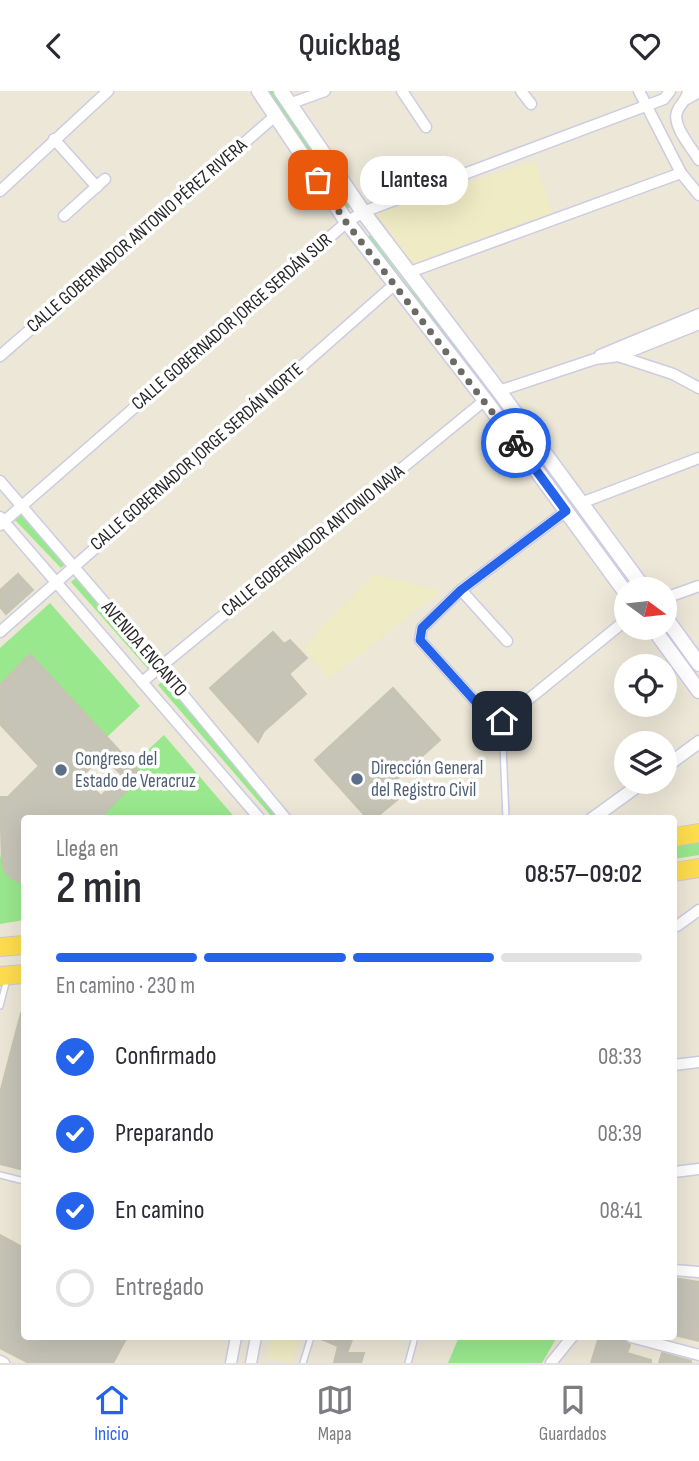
<!DOCTYPE html>
<html lang="es">
<head>
<meta charset="utf-8">
<style>
	body { margin:0; font-family:"Sofia Sans Condensed",sans-serif; background:#f7f7f7; color:#2b2b33; height:100vh; display:flex; flex-direction:column; font-size:26px; white-space:nowrap }
	* { box-sizing:border-box; margin:0 }
	p { font-size:23px; color:#7c7c81 }
	.icon { flex:none; width:38px; height:38px; fill:none; stroke:currentColor; stroke-width:2; stroke-linecap:round; stroke-linejoin:round }
	.map { position:relative; flex:1; overflow:hidden }
	.sheet { position:absolute; left:21px; top:724px; width:656px; height:525px; display:flex; flex-direction:column; background:#fff; border-radius:7px; box-shadow:0 7px 28px #0002 }
	.sheet>* { flex:none }
	.needle { width:46px; rotate:105deg }
	.controls { position:absolute; left:614px; top:486px; display:grid; gap:14px }
	.controls a { display:grid; place-items:center; width:63px; height:63px; border-radius:50%; background:#fff; box-shadow:0 7px 28px #0002; font-size:35px }
	.pin { position:absolute; display:grid; place-items:center; width:60px; height:60px; color:#fff; margin:-30px; border-radius:14px; box-shadow:0 4px 10px #0006 }
	.courier { position:absolute; display:grid; place-items:center; width:70px; height:70px; margin:-35px; border:5px solid #2563eb; border-radius:50%; background:#fff; color:#222; box-shadow:0 2px 9px #0007 }
	.bubble { position:absolute; height:49px; border-radius:24px; background:#fff; box-shadow:0 7px 28px #0002; font-size:23px; font-weight:600; line-height:49px; text-align:center }
	.head em { font-style:normal; font-weight:600 }
	.head div { display:flex; flex-direction:column-reverse }
	.head { display:flex; align-items:center; justify-content:space-between; height:119px; padding:0 35px }
	h1 { font-size:46px; font-weight:600; line-height:52px }
	.bar { display:grid; grid-template-columns:repeat(4,1fr); gap:10px 7px; align-content:center; height:84px; padding:0 35px }
	.bar i { height:9px; border-radius:5px; background:#e1e1e2 }
	.bar .current { background:#2563eb }
	.bar p { grid-column:span 4 }
	ol { padding:0 35px; list-style:none }
	li { display:flex; align-items:center; gap:21px; height:77px }
	li p { margin-inline-start:auto }
	li .icon { padding:7px; border-radius:50%; background:#2563eb; color:#fff; stroke-width:4 }
	li:last-child { color:#7c7c81 }
	li i { width:38px; height:38px; border:4px solid #e1e1e2; border-radius:50% }
	header { display:flex; justify-content:space-between; align-items:center; height:91px; padding:0 35px; background:#fff; font-size:32px; font-weight:600 }
	.dock { display:flex; justify-content:space-around; align-items:center; height:98px; border-top:2px solid #e1e1e2; background:#fff; font-size:19px; color:#7c7c81 }
	.dock a { display:grid; justify-items:center; gap:4px }
	.dock .current { color:#2563eb }
	.map>svg:first-child { display:block }
	.education { fill:#efebc4 }
	.green { fill:#99e88e }
	.building { fill:#c6c3b7; stroke:#c7c4b1; stroke-width:2; fill-rule:evenodd }
	.lines { fill:none; stroke-linecap:round; stroke-linejoin:round }
	.service-casing { stroke:#cdcce2; stroke-width:8 }
	.minor-casing { stroke:#cdcce2; stroke-width:13 }
	.tertiary-casing { stroke:#cdcce2; stroke-width:15 }
	.secondary-casing { stroke:#cdcce2; stroke-width:17 }
	.trunk-casing { stroke:#cbcbcb; stroke-width:20 }
	.service { stroke:#fff; stroke-width:5 }
	.minor { stroke:#fff; stroke-width:10 }
	.tertiary { stroke:#fff; stroke-width:12 }
	.secondary { stroke:#fff; stroke-width:14 }
	.trunk { stroke:#fedd4e; stroke-width:18 }
	.done { stroke:#6c6a65; stroke-width:7; stroke-dasharray:0 12.6 }
	.route { stroke:#2563eb; stroke-width:9 }
	.service-dot { fill:#5c6f8a; stroke:#fff; stroke-width:2.5 }
	.labels { text-anchor:middle; dominant-baseline:central; stroke-width:7; stroke-linejoin:round; paint-order:stroke }
	.street-label { font-size:19px; fill:#272727; stroke:#fff }
	.service-label { font-size:19px; fill:#4e5e75; stroke:#fff; text-anchor:start }
</style>
</head>
<body>
<header><svg class="icon" aria-label="back" viewBox="0 0 24 24"><path d="M15 5l-7 7 7 7"/></svg>Quickbag<svg class="icon" aria-label="heart" viewBox="0 0 24 24"><path d="M12 20l-8-8c-3-5 5-10 8-4 3-6 11-1 8 4z"/></svg></header>
<div class="map">
<svg width="699" height="1272" viewBox="0 0 699 1272">
	<rect width="100%" height="100%" fill="#ece7d7"/>
	<!-- education -->
	<g class="education">
		<path d="M535,70L552,122L411,173L375,122Z"/>
		<path d="M374,483L441,500L329,588L304,558L321,537Z"/>
		<path d="M271,1246H299L293,1272L267,1267Z"/>
	</g>
	<!-- green -->
	<g class="green">
		<path d="M265,0H274L352,115L345,119Z"/>
		<path d="M370,144L404,190L501,307L638,499L365,148Z"/>
		<path d="M27,419L71,468L61,477L15,429Z"/>
		<path d="M81,483L157,570L148,578L71,491Z"/>
		<path d="M50,512L140,615L107,646L30,563L0,594V557Z"/>
		<path d="M169,585L292,728H274L158,594Z"/>
		<path d="M164,644L236,728H99L142,685L132,674Z"/>
		<path d="M699,751V764L674,768V755Z"/>
		<path d="M0,764C4,778 8,787 24,792V829L0,833Z"/>
		<path d="M459,1246H557L542,1272H448Z"/>
	</g>
	<!-- building -->
	<g class="building">
		<path d="M18,483L33,499L6,523L0,516V499Z"/>
		<path d="M273,541L284,553L290,549L307,567L289,583L306,603L264,640L258,651L210,597Z"/>
		<path d="M30,563L142,684L99,728H24V793L13,788L5,781L2,772L0,706H8L39,675L0,633V594ZM102,665L122,684L101,705L82,685Z"/>
		<path d="M393,597L440,649L388,696L398,708L374,728H368L315,669Z"/>
		<path d="M21,922H24V1079L0,1073V1002Z"/>
		<path d="M0,1144L24,1157V1246H127L113,1272H29L0,1257Z"/>
		<path d="M674,1187L699,1191V1250L674,1244Z"/>
		<path d="M316,1246H353L347,1262H364L361,1272H334L338,1255Z"/>
		<path d="M599,1246H613L624,1249L630,1254L627,1262L651,1269V1272H591Z"/>
		<path d="M662,1262L691,1270V1272H659Z"/>
	</g>
	<g class="lines">
		<defs>
			<g id="service">
				<path d="M502,630L506,728"/>
				<path d="M0,915L7,888"/>
				<path d="M0,1084L24,1090"/>
				<path d="M303,1272L311,1246"/>
				<path d="M408,1272L414,1250"/>
			</g>
			<g id="minor">
				<path d="M402,0L426,36"/>
				<path d="M521,0L531,13"/>
				<path d="M639,0L681,82L699,104"/>
				<path d="M688,0C687,10 680,12 677,21C672,35 692,57 699,69"/>
				<path d="M687,8L699,1"/>
				<path d="M289,13L325,0"/>
				<path d="M54,48L97,96"/>
				<path d="M0,100L108,0"/>
				<path d="M64,125L105,88"/>
				<path d="M410,181L681,82"/>
				<path d="M600,264L699,223"/>
				<path d="M0,265L275,25"/>
				<path d="M618,265L673,283L699,297"/>
				<path d="M499,300L595,268L619,265L699,233"/>
				<path d="M0,390L160,576L286,728"/>
				<path d="M581,412L699,367"/>
				<path d="M566,420L461,499L422,537L420,549L492,629L502,630L626,529"/>
				<path d="M0,426L260,728"/>
				<path d="M0,434L347,131L363,121L664,8L670,0"/>
				<path d="M461,499L507,550"/>
				<path d="M665,507L699,495"/>
				<path d="M0,541L395,193"/>
				<path d="M142,591L485,309"/>
				<path d="M677,835L699,819"/>
				<path d="M674,974L699,971"/>
				<path d="M674,1081L699,1078"/>
				<path d="M674,1179L699,1181"/>
				<path d="M631,1246L699,1264"/>
				<path d="M0,1270L4,1272"/>
				<path d="M231,1272L236,1246"/>
				<path d="M251,1272L256,1246"/>
				<path d="M551,1272L572,1246"/>
			</g>
			<g id="tertiary">
				<path d="M665,676L699,651"/>
				<path d="M592,728L643,691"/>
			</g>
			<g id="secondary">
				<path d="M259,0L347,131L485,309L626,502"/>
				<path d="M281,0L363,121L499,300L645,499"/>
				<path d="M665,526L699,573"/>
				<path d="M653,537L699,600"/>
			</g>
			<g id="trunk">
				<path d="M674,746L699,742"/>
				<path d="M674,781L699,777"/>
				<path d="M0,856L24,854"/>
				<path d="M0,885L24,883"/>
			</g>
		</defs>
		<!-- service casing -->
		<use href="#service" class="service-casing"/>
		<!-- minor casing -->
		<use href="#minor" class="minor-casing"/>
		<!-- tertiary casing -->
		<use href="#tertiary" class="tertiary-casing"/>
		<!-- secondary casing -->
		<use href="#secondary" class="secondary-casing"/>
		<!-- trunk casing -->
		<use href="#trunk" class="trunk-casing"/>
		<!-- service -->
		<use href="#service" class="service"/>
		<!-- minor -->
		<use href="#minor" class="minor"/>
		<!-- tertiary -->
		<use href="#tertiary" class="tertiary"/>
		<!-- secondary -->
		<use href="#secondary" class="secondary"/>
		<!-- trunk -->
		<use href="#trunk" class="trunk"/>
	</g>
	<g class="lines">
		<!-- done -->
		<path class="done" d="M318,89L346,131L516,352"/>
		<!-- route -->
		<path class="route" d="M502,630L492,629L420,549L422,537L461,499L566,420L516,352"/>
	</g>
	<!-- markers -->
	<g class="service-dot">
		<circle cx="61" cy="679" r="7"/>
		<circle cx="357" cy="688" r="7"/>
	</g>
	<g class="labels">
		<!-- street labels -->
		<g class="street-label">
			<text transform="translate(137 145) rotate(-41)">CALLE GOBERNADOR ANTONIO PÉREZ RIVERA</text>
			<text transform="translate(232 231) rotate(-41)">CALLE GOBERNADOR JORGE SERDÁN SUR</text>
			<text transform="translate(197 366) rotate(-41)">CALLE GOBERNADOR JORGE SERDÁN NORTE</text>
			<text transform="translate(313 450) rotate(-39)">CALLE GOBERNADOR ANTONIO NAVA</text>
			<text transform="translate(144 558) rotate(49)">AVENIDA ENCANTO</text>
		</g>
		<!-- service labels -->
		<g class="service-label">
			<text x="75" y="668">Congreso del<tspan x="75" dy="22">Estado de Veracruz</tspan></text>
			<text x="371" y="677">Dirección General<tspan x="371" dy="22">del Registro Civil</tspan></text>
		</g>
	</g>
</svg>
<div class="controls">
<a><svg class="needle" viewBox="-14 -14 28 28"><path d="M0-13l5 13h-10z" fill="#e53935"/><path d="M0 13l5-13h-10z" fill="#7c7c81"/></svg></a>
<a><svg class="icon" aria-label="locate" viewBox="0 0 24 24"><circle cx="12" cy="12" r="6"/><path d="M12 2v4M12 18v4M2 12h4M18 12h4"/></svg></a>
<a><svg class="icon" aria-label="layers" viewBox="0 0 24 24"><path d="M12 4l9 5-9 5-9-5zM3 14l9 5 9-5"/></svg></a>
</div>
<div class="pin" style="left:318px;top:89px;background:#ea580c"><svg class="icon" aria-label="bag" viewBox="0 0 24 24"><path d="M5 8h14l-1 12H6zM9 8a3 3 0 0 1 6 0"/></svg></div>
<div class="pin" style="left:502px;top:630px;background:#1f2937"><svg class="icon" aria-label="home" viewBox="0 0 24 24"><path d="M3 11l9-7 9 7M6 9v11h12V9"/></svg></div>
<div class="courier" style="left:516px;top:352px"><svg class="icon" aria-label="bike" viewBox="0 0 24 24"><circle cx="6" cy="16" r="4"/><circle cx="18" cy="16" r="4"/><path d="M6 16l4-8h5l3 8M10 8l3 8H6M13 5h3"/></svg></div>
<div class="bubble" style="left:360px;top:65px;width:108px">Llantesa</div>
<section class="sheet">
<div class="head"><div><h1>2 min</h1><p>Llega en</p></div><em>08:57–09:02</em></div>
<div class="bar"><i class="current"></i><i class="current"></i><i class="current"></i><i></i><p>En camino · 230 m</p></div>
<ol>
<li><svg class="icon" aria-label="check" viewBox="0 0 24 24"><path d="M5 12l5 5 9-10"/></svg>Confirmado<p>08:33</p></li>
<li><svg class="icon" aria-label="check" viewBox="0 0 24 24"><path d="M5 12l5 5 9-10"/></svg>Preparando<p>08:39</p></li>
<li><svg class="icon" aria-label="check" viewBox="0 0 24 24"><path d="M5 12l5 5 9-10"/></svg>En camino<p>08:41</p></li>
<li><i></i>Entregado</li>
</ol>
</section>
</div>
<nav class="dock">
<a class="current"><svg class="icon" aria-label="home" viewBox="0 0 24 24"><path d="M3 11l9-7 9 7M6 9v11h12V9"/></svg>Inicio</a>
<a><svg class="icon" aria-label="map" viewBox="0 0 24 24"><path d="M3 6l6-2 6 2 6-2v14l-6 2-6-2-6 2zM9 4v14M15 6v14"/></svg>Mapa</a>
<a><svg class="icon" aria-label="saved" viewBox="0 0 24 24"><path d="M7 4h10v16l-5-4-5 4z"/></svg>Guardados</a>
</nav>
</body>
</html>
